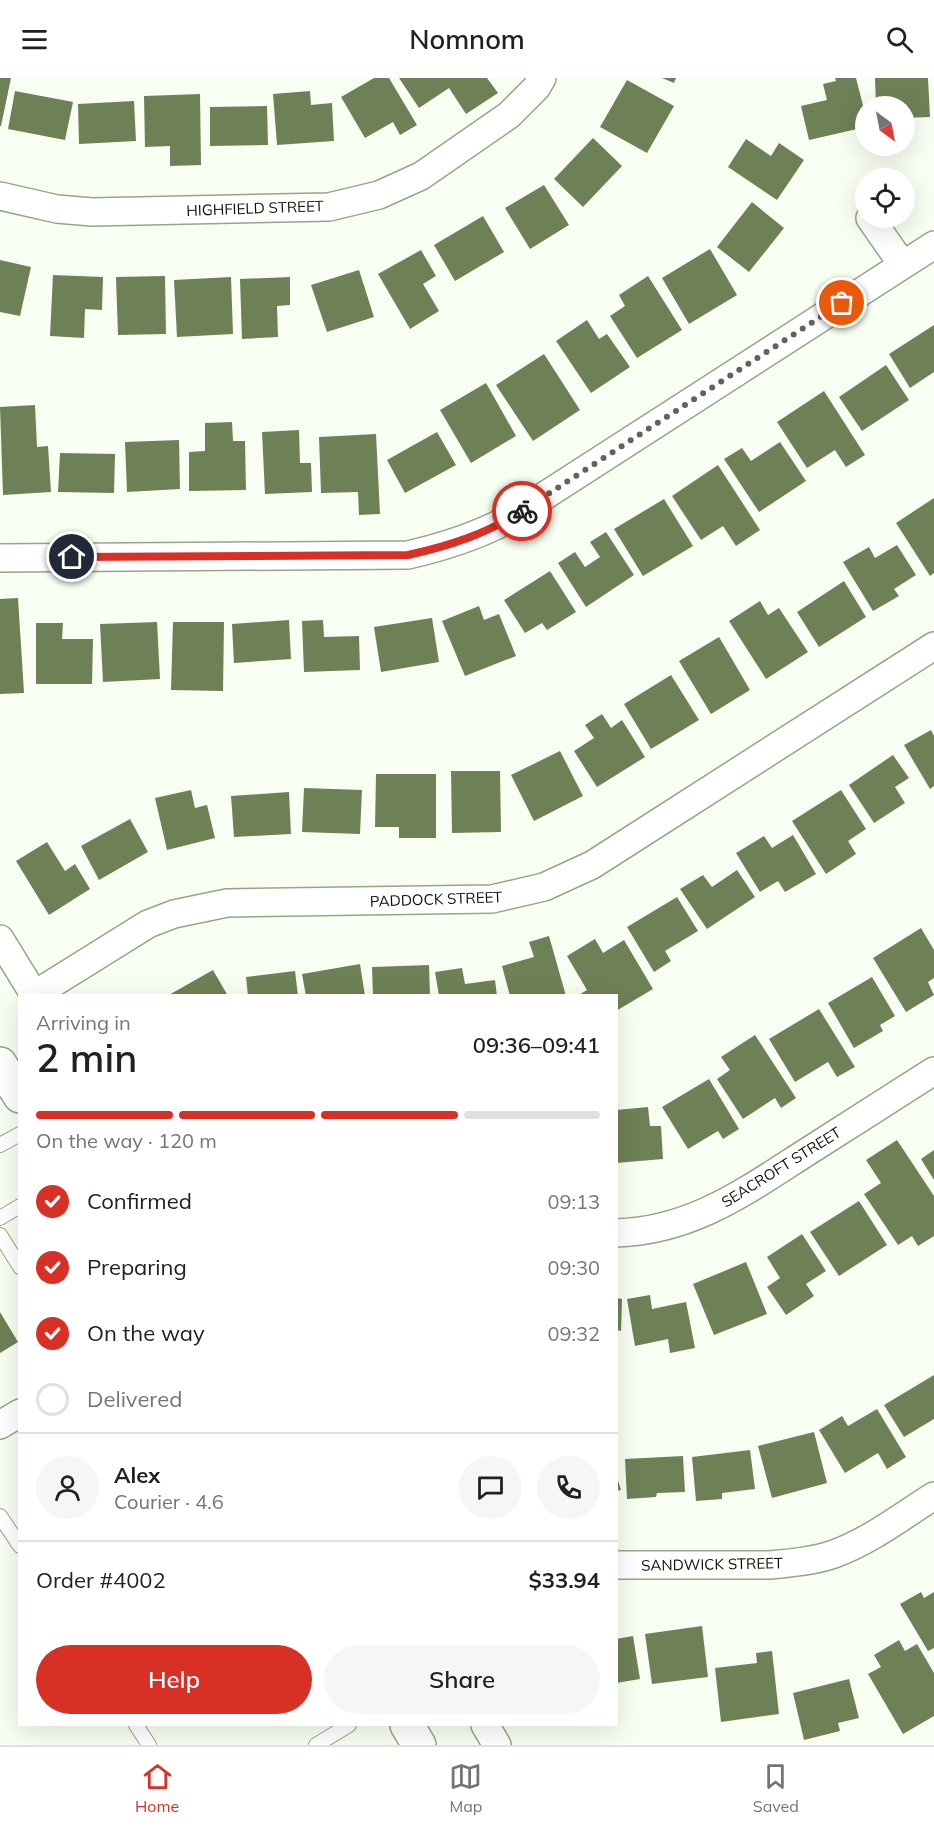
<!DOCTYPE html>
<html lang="en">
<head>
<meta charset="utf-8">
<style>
	body { margin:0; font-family:Mulish,sans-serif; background:#f6f6f6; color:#202124; height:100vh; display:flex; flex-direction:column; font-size:22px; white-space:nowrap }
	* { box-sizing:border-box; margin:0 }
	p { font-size:20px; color:#757577 }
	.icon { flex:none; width:33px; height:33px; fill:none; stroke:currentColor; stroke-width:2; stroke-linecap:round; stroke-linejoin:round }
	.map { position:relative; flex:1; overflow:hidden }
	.drawer { position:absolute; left:18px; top:916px; width:600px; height:732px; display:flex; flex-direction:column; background:#fff; border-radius:0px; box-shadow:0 6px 24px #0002 }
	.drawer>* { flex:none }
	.needle { width:39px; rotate:148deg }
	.controls { position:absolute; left:855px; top:18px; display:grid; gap:12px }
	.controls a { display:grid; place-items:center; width:60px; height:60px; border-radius:50%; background:#fff; box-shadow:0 6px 24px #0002; font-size:30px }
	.pin { position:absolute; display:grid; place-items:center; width:51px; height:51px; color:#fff; margin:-26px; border:3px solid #fff; border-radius:50%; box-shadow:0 2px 6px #0007 }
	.courier { position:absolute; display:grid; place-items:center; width:60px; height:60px; margin:-30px; border:4px solid #d93025; border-radius:50%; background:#fff; color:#222; box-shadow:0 2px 8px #0007 }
	.headline em { font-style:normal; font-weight:600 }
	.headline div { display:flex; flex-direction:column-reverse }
	.headline { display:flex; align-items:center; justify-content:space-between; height:102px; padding:0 18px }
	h1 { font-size:39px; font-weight:600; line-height:45px }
	.bar { display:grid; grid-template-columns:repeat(4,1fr); gap:9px 6px; align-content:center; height:72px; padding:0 18px }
	.bar i { height:8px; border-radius:4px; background:#e0e0e0 }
	.bar .selected { background:#d93025 }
	.bar p { grid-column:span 4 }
	.line { display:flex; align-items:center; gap:15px; padding:0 18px; border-top:2px solid #e0e0e0 }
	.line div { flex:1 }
	.round { display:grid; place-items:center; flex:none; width:63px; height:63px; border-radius:32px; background:#f6f6f6 }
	ol { padding:0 18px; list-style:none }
	li { display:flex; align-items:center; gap:18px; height:66px }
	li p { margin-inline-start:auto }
	li .icon { padding:6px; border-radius:50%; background:#d93025; color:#fff; stroke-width:4 }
	li:last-child { color:#757577 }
	li i { width:33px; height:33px; border:3px solid #e0e0e0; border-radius:50% }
	.primary-button { display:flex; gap:12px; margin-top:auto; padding:12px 18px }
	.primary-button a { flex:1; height:69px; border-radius:36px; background:#d93025; color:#fff; font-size:24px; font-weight:600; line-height:69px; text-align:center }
	.primary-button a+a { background:#f6f6f6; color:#202124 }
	header { display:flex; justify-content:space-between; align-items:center; height:78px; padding:0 18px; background:#fff; font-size:27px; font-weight:600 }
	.tabs { display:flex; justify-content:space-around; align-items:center; height:84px; border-top:2px solid #e0e0e0; background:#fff; font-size:16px; color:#757577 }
	.tabs a { display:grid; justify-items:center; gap:3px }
	.tabs .selected { color:#d93025 }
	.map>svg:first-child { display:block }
	.building { fill:#6e8156 }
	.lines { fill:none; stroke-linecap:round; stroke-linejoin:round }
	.service-casing { stroke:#97a586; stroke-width:16 }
	.minor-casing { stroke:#97a586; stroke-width:30 }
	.secondary-casing { stroke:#97a586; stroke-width:36 }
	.service { stroke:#fff; stroke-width:14 }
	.minor { stroke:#fff; stroke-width:27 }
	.secondary { stroke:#fff; stroke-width:33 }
	.done { stroke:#5f6559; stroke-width:6; stroke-dasharray:0 10.8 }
	.route { stroke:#d93025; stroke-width:8 }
	.labels { text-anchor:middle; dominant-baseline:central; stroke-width:5; stroke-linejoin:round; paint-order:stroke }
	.street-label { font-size:15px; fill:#0d1207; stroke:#fff }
</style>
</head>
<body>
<header><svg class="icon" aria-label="menu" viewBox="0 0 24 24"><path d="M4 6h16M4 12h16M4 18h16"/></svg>Nomnom<svg class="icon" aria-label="search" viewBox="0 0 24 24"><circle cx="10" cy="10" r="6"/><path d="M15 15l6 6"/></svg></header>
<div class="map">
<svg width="934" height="1667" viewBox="0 0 934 1667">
	<rect width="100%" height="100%" fill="#f8fef1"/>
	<!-- building -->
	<g class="building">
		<path d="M0,0H11L1,48H0Z"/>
		<path d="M374,0H389L417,47L400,57L393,44L365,60L341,19Z"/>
		<path d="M399,0H487L498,15L466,36L449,10L419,30Z"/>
		<path d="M662,0H676L674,5Z"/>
		<path d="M835,0H856L866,39V49L809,62L801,28L827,22L823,6L836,3Z"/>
		<path d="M875,0H928L930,39L904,40V28H876Z"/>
		<path d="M627,2L674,28L647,75L600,49Z"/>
		<path d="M15,13L73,24L65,62L8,51Z"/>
		<path d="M310,13L311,27L332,25L334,63L277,67L273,16Z"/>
		<path d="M200,16L201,87L170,88V68L145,69L144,18Z"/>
		<path d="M134,23L136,63L79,66L78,26Z"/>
		<path d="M267,28L268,67L210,68V29Z"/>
		<path d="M593,60L622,88L583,129L554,101Z"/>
		<path d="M746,61L771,78L779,65L804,82L777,122L728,89Z"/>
		<path d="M544,107L569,147L530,171L505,130Z"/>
		<path d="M752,124L784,150L749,194L717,169Z"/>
		<path d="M483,138L504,174L455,203L434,167Z"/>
		<path d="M710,171L737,217L689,246L662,200Z"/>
		<path d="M421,172L436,198L423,206L439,233L410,251L378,196Z"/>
		<path d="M0,182L31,189L20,238L0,234Z"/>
		<path d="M359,192L374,239L327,254L311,207Z"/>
		<path d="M53,197L103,199L102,232L85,231L84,260L50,258Z"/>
		<path d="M165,198L166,256L118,257L116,199Z"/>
		<path d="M648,198L682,252L637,280L610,238L625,228L619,217Z"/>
		<path d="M231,199L233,256L177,259L174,202Z"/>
		<path d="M290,199V227L277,228L278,259L242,261L240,201Z"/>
		<path d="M587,242L599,261L607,256L630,289L591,315L556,263Z"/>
		<path d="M934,247V294L910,310L889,276Z"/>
		<path d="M544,276L580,332L533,363L496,307Z"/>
		<path d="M886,287L909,322L862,353L839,319Z"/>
		<path d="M486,305L516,358L471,385L440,332Z"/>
		<path d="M824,313L865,377L846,389L835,372L807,390L777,344Z"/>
		<path d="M35,327L37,369L48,368L51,414L3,417L0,329Z"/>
		<path d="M232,344L233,363H245L246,412L189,413V374L205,373V345Z"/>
		<path d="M299,352L300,385H311L312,414L265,416L262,354Z"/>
		<path d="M437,354L456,387L405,415L387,382Z"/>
		<path d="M376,356L380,436L359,437L358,414L321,415L319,359Z"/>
		<path d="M179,362L180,411L127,414L125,364Z"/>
		<path d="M780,364L806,403L759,434L724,381L742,370L751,383Z"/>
		<path d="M60,375L115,376L114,415L58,414Z"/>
		<path d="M718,387L760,452L736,468L723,448L701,462L672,418Z"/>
		<path d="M934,420V495L930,498L896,445Z"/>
		<path d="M664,421L693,468L643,498L614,451Z"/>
		<path d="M606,454L634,497L586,529L558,485L575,474L585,489L600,479L590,464Z"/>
		<path d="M897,467L916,497L894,511L899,518L873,533L843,484L869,469L875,480Z"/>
		<path d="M550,493L576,534L547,552L542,545L525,555L504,522Z"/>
		<path d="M844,503L866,539L819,569L797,534Z"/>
		<path d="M18,520L24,615L0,616V521Z"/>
		<path d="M760,523L768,537L779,530L808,574L766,601L729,543Z"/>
		<path d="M479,528L484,542L499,536L516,578L465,598L442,543Z"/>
		<path d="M432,540L439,584L381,594L374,549Z"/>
		<path d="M289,542L291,581L234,585L232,546Z"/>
		<path d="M323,542L324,559L359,558L360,592L304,594L302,543Z"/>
		<path d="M157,544L160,601L103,604L100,546Z"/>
		<path d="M173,544H224L223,613L171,612Z"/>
		<path d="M36,545H63L62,561H93L92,606H36Z"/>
		<path d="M719,559L750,612L711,636L679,583Z"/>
		<path d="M671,597L699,642L651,671L624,626Z"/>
		<path d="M602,636L611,650L622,642L645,679L597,709L574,673L594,660L585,647Z"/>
		<path d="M931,652L934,658V708L930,711L904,667Z"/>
		<path d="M560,673L583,718L534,743L511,697Z"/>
		<path d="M893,677L909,700L895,709L905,725L874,745L849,707Z"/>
		<path d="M451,693H500L501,754L452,755Z"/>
		<path d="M376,696H436V760H399V749H375Z"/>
		<path d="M304,710L362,712L360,756L302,754Z"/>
		<path d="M191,712L195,730L207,727L215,760L167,772L155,720Z"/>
		<path d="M841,712L866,751L848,763L856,776L826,796L792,743Z"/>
		<path d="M289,714L291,756L234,759L231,718Z"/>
		<path d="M130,741L148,774L99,802L81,768Z"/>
		<path d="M793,757L816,796L785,814L778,803L760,814L736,775L764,758L772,770Z"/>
		<path d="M47,764L65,793L75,786L90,811L49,837L16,783Z"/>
		<path d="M737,792L755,819L707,851L680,811L703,797L712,809Z"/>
		<path d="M677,819L698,853L665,873L671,883L654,894L627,849Z"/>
		<path d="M921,850L934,872V900L928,904L934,917L906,934L873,880Z"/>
		<path d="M549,858L566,918H510L502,888L534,879L529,864Z"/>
		<path d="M595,861L603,875L624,862L653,911L616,933V918H577L587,912L567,878Z"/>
		<path d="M360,886L365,918H306L302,896Z"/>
		<path d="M429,887L430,918H373L372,889Z"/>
		<path d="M462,890L465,906L495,902L497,918H439L435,894Z"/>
		<path d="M213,892L228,918H167Z"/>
		<path d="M295,893L298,918H248L246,899Z"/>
		<path d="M872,899L895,938L880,947L883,953L854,970L828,925Z"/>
		<path d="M819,931L855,989L837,999L828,984L795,1004L769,961Z"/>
		<path d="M755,957L796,1020L781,1030L775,1020L743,1041L717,1001L730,992L721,979Z"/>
		<path d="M709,1001L739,1051L723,1061L718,1053L688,1071L662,1029Z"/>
		<path d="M648,1029L650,1048H661L663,1081L616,1085V1032Z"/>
		<path d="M897,1062L934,1118V1158L918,1168L912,1158L898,1167L864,1116L881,1105L866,1082Z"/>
		<path d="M934,1072V1102L921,1081Z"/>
		<path d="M859,1123L887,1167L839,1198L810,1154Z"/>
		<path d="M802,1156L826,1193L806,1206L814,1218L786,1237L767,1209L780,1200L767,1179Z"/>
		<path d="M746,1184L767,1236L714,1257L693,1206Z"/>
		<path d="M650,1217L652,1231L686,1224L695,1270L670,1275L668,1261L635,1268L627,1221Z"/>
		<path d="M616,1220L622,1221L621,1253L616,1252Z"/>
		<path d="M0,1234L18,1264L0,1275Z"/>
		<path d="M934,1297V1341L904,1359L884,1327Z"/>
		<path d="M877,1331L906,1379L887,1391L878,1375L845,1395L819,1352L842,1338L848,1348Z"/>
		<path d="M814,1354L827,1405L772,1420L758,1368Z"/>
		<path d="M750,1372L755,1411L722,1415V1421L696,1423L692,1379Z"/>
		<path d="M683,1378L685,1414L657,1415L656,1419L627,1421L625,1381Z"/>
		<path d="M616,1396L621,1412L616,1413Z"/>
		<path d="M921,1514L924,1520L934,1514V1570L928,1573L900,1526Z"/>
		<path d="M702,1548L708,1599L652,1606L645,1556Z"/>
		<path d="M633,1558L640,1601L616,1605V1561Z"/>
		<path d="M899,1562L905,1573L917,1566L934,1595V1638L903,1656L868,1596L881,1589L874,1577Z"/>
		<path d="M772,1573L779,1636L721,1644L715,1590L757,1585L756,1575Z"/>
		<path d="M849,1601L859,1640L838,1645L840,1653L804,1662L793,1615Z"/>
	</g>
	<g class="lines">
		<defs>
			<g id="service">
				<path d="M0,1067L20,1056"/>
				<path d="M0,1140L20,1128"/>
				<path d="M0,1157L20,1189"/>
				<path d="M0,1438L20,1468"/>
				<path d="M136,1647L149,1667"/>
				<path d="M316,1667L349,1647"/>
			</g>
			<g id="minor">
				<path d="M0,118L57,131L92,134L329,129L379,117L421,98L509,37L536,10L542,0"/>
				<path d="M870,140L902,186"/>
				<path d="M0,480L408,477C443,469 475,459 507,442L934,167"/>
				<path d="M0,861L35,918"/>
				<path d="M34,917L148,846L174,836L227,825L492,821L544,809L592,787L934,568"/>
				<path d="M616,1155C692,1153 746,1113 807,1074C849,1047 892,1020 934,993"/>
				<path d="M0,1347L20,1335"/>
				<path d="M616,1487H770C791,1485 814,1483 834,1476C870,1463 902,1438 934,1418"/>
				<path d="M485,1647L497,1667"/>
			</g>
			<g id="secondary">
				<path d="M0,986L20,1018"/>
				<path d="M407,1647L419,1667"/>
			</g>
		</defs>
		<!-- service casing -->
		<use href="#service" class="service-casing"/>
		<!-- minor casing -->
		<use href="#minor" class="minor-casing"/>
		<!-- secondary casing -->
		<use href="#secondary" class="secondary-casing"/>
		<!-- service -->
		<use href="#service" class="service"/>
		<!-- minor -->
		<use href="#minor" class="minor"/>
		<!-- secondary -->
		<use href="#secondary" class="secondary"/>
	</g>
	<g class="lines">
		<!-- done -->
		<path class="done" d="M522,433L842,225"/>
		<!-- route -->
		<path class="route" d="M72,479L408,477C449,468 486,456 522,433"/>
	</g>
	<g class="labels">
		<!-- street labels -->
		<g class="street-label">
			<text transform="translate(255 130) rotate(-2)">HIGHFIELD STREET</text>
			<text transform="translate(436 821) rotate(-2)">PADDOCK STREET</text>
			<text transform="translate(781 1089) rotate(-32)">SEACROFT STREET</text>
			<text transform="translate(712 1486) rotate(-1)">SANDWICK STREET</text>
		</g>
	</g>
</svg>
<div class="controls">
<a><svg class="needle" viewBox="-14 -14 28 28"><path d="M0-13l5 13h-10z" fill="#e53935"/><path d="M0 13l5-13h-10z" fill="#757577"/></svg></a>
<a><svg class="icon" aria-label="locate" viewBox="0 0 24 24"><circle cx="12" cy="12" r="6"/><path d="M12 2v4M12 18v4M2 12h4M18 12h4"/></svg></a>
</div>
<div class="pin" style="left:842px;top:225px;background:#ea580c"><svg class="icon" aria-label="bag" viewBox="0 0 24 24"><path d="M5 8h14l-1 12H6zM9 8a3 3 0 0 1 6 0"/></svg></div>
<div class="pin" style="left:72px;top:479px;background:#1f2937"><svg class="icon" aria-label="home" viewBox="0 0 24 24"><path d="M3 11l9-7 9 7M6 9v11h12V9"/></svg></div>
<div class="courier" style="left:522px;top:433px"><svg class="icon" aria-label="bike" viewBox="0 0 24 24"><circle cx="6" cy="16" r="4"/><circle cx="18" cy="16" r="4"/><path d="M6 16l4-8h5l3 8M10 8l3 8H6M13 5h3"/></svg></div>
<section class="drawer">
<div class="headline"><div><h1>2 min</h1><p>Arriving in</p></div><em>09:36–09:41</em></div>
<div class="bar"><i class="selected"></i><i class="selected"></i><i class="selected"></i><i></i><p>On the way · 120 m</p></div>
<ol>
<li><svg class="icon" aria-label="check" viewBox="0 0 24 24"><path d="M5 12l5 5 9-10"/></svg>Confirmed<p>09:13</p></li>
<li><svg class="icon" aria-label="check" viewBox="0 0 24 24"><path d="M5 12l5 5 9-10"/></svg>Preparing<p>09:30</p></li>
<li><svg class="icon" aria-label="check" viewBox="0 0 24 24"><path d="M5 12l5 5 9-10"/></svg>On the way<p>09:32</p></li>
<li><i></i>Delivered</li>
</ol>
<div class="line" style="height:108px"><a class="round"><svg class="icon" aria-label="person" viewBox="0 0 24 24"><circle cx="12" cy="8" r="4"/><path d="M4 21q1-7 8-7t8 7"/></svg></a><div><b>Alex</b><p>Courier · 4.6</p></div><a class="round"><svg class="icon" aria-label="chat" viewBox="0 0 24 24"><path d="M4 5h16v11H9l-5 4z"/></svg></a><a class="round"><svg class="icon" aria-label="phone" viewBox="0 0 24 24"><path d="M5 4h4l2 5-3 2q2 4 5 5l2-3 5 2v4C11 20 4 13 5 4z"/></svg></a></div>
<div class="line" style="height:78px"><div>Order #4002</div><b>$33.94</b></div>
<div class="primary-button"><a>Help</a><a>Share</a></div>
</section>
</div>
<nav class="tabs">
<a class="selected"><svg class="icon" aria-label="home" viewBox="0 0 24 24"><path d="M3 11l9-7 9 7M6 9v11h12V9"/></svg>Home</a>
<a><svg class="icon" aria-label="map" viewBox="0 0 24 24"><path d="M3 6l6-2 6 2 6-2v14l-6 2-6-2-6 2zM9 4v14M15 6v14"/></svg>Map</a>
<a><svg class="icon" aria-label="saved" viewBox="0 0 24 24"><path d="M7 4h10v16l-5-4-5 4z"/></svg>Saved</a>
</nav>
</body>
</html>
